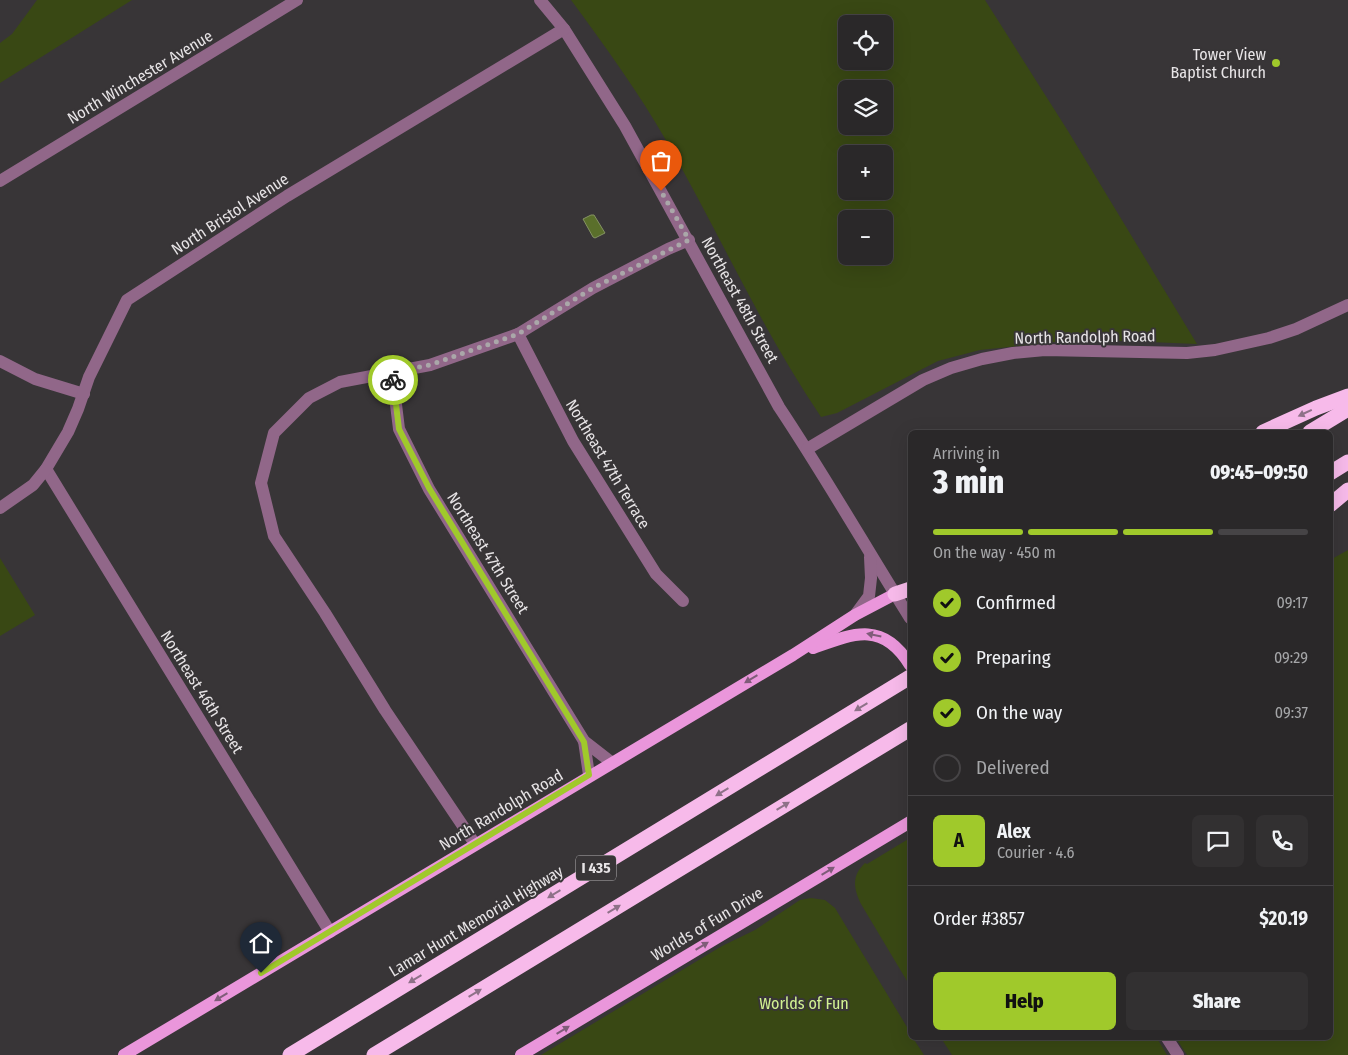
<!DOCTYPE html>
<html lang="en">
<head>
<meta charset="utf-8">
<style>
	body { margin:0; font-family:"Fira Sans Condensed",sans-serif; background:#323031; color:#f1f3f6; height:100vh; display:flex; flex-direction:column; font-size:19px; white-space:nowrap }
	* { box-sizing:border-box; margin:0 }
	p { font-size:16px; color:#a5a6a8 }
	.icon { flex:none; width:28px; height:28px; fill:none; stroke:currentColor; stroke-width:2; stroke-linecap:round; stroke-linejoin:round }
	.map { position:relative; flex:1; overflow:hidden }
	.details { position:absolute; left:908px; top:430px; width:425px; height:610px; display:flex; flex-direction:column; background:#2a2829; border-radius:8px; box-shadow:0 5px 20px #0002,0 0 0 1px #464446 }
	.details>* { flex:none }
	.tools { position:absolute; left:838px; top:15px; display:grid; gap:10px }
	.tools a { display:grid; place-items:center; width:55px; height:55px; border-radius:8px; background:#2a2829; box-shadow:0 5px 20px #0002,0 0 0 1px #464446; font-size:25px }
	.pin { position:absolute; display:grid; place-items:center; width:42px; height:42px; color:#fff; margin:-51px -21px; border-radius:50% 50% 50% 0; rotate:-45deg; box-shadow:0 0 5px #0007 }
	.pin .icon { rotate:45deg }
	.courier { position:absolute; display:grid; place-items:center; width:50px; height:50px; margin:-25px; border:4px solid #a0c92b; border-radius:50%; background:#fff; color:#222; box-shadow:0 1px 6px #0007 }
	.head em { font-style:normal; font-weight:800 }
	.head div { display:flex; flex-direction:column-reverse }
	.head { display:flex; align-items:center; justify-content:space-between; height:85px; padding:0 25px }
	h1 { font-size:32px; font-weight:800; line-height:38px }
	.bar { display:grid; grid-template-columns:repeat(4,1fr); gap:8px 5px; align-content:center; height:60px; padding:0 25px }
	.bar i { height:6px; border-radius:4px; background:#464446 }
	.bar .on { background:#a0c92b }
	.bar p { grid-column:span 4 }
	.line { display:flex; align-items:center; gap:12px; padding:0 25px; border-top:1px solid #464446 }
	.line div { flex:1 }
	.round { display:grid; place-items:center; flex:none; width:52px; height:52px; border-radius:8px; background:#323031 }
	ol { padding:0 25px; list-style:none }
	li { display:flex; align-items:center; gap:15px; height:55px }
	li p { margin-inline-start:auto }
	li .icon { padding:5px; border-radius:50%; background:#a0c92b; color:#111; stroke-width:4 }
	li:last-child { color:#a5a6a8 }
	li i { width:28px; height:28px; border:2px solid #464446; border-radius:50% }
	.cta { display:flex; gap:10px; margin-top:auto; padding:10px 25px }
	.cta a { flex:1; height:58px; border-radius:8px; background:#a0c92b; color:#111; font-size:20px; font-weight:800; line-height:58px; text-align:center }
	.cta a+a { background:#323031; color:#f1f3f6 }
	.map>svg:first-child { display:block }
	.green { fill:#394814; fill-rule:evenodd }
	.water { fill:#5a6f2b; stroke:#849263 }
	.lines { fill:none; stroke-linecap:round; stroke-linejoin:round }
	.minor { stroke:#916789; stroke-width:12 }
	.major { stroke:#ea96db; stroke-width:12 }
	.highway { stroke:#f7baea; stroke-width:15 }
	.oneway { fill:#8e7188 }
	.oneway2 { fill:#7f5c79 }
	.done { stroke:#aaa7a9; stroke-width:5; stroke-dasharray:0 9 }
	.route { stroke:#a0c92b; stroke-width:6 }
	.poi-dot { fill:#a0c92b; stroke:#383537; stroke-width:2 }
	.labels { text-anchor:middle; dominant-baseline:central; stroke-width:4; stroke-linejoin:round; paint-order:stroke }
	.shield { fill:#383537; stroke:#b2b0b2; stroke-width:1 }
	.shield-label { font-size:15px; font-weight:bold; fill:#e7e4e6 }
	.poi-label { font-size:16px; fill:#e7e4e6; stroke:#383537; text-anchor:end }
	.street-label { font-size:16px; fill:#e7e4e6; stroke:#383537 }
	.park-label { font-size:16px; fill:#d2f292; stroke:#383537 }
</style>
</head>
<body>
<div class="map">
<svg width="1348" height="1055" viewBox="0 0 1348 1055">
	<rect width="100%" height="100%" fill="#383537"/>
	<!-- green -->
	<g class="green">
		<path d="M37,0H132L0,83V43L12,34Z"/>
		<path d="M571,0H985L1068,131L1197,344L1125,341L1054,342L980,350L938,361L837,413L821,417C762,330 719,233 667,142C639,93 605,46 571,0ZM846,24H884V61H846ZM846,89H884V126H846ZM846,154H884V191H846ZM846,219H884V256H846Z"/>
		<path d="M1348,550V1055H1187L1176,1038H1330V560Z"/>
		<path d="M0,558L35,615L0,636Z"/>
		<path d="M910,838V986L861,904C854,889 851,876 865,863L867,864Z"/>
		<path d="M811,898L825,900L835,908L910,1032V1038H913L924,1055H541L722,946L755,930L800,900Z"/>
		<path d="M941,1038H1157L1167,1055H952Z"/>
	</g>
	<!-- water -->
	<path class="water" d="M591,215H594L605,233L595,238L593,237L583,219Z"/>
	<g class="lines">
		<!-- minor -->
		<g class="minor">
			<path d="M540,0L564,29L625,126L779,407C825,476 866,548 910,618"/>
			<path d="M0,181L297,0"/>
			<path d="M518,334L573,441L656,574L683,601"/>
			<path d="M0,361L35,379L84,394"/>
			<path d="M392,372L399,429L429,489L584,741L611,762"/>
			<path d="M807,449L923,380L951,368L982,359L1013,353L1045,350L1187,353L1215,350L1269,338L1296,329L1348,305"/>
			<path d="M46,469L330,932"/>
			<path d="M0,508L33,485L46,469L68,432L78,409L89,377L127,300L287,196L564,29"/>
			<path d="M855,615L869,596L871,578L870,557"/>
			<path d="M584,741L589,775"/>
			<path d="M475,844L385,710L325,613L274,536L261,483L274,433L309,398L340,382L430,365L518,334L593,288L668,249L689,240"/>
			<path d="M1167,1038L1178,1055"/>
		</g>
		<!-- major -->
		<g class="major">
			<path d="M813,648C854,633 883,621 910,665"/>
			<path d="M124,1055L793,655L855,615L895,594"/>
			<path d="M521,1055L910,822"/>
		</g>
		<!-- highway -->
		<g class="highway">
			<path d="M1263,432L1316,408L1348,396"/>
			<path d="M1310,432L1348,409"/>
			<path d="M1330,473L1348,462"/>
			<path d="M1330,505L1348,490"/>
			<path d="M895,594L910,589"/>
			<path d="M290,1055L910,677"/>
			<path d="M374,1055L910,729"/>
		</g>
	</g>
	<!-- one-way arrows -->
	<defs><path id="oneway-solid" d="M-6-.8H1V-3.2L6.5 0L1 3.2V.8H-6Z" transform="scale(1.25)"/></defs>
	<g class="oneway">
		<use href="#oneway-solid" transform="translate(1305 413) rotate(155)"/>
		<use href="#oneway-solid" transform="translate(861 707) rotate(149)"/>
		<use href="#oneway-solid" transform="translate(722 792) rotate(149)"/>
		<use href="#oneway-solid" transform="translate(783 806) rotate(-31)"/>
		<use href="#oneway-solid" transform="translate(554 894) rotate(149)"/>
		<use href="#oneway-solid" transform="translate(614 909) rotate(-31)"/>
		<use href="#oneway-solid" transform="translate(415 979) rotate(149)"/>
		<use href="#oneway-solid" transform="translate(475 993) rotate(-31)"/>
	</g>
	<g class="oneway2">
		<use href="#oneway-solid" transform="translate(874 635) rotate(-168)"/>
		<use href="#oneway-solid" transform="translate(751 679) rotate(149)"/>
		<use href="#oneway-solid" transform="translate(828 871) rotate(-31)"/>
		<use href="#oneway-solid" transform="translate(702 946) rotate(-31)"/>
		<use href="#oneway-solid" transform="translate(221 997) rotate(149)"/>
		<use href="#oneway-solid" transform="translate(563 1030) rotate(-31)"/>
	</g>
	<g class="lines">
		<!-- done -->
		<path class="done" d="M393,380L392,372L430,365L518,334L593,288L689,240L661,191"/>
		<!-- route -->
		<path class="route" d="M261,973L589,775L584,742L429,488L399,429L393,380"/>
	</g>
	<!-- markers -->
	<circle class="poi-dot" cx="1276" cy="63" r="5"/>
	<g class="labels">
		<!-- shield labels -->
		<rect class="shield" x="576" y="855.5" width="40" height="25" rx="4"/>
		<g class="shield-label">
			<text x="596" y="868">I 435</text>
		</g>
		<!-- poi labels -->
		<g class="poi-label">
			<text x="1266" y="54">Tower View<tspan x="1266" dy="18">Baptist Church</tspan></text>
		</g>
		<!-- street labels -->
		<g class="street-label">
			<text transform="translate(140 77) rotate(-31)">North Winchester Avenue</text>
			<text transform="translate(230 214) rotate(-33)">North Bristol Avenue</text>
			<text transform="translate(740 300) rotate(61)">Northeast 48th Street</text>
			<text transform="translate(1085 337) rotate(-1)">North Randolph Road</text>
			<text transform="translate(608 464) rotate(59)">Northeast 47th Terrace</text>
			<text transform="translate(488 553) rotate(58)">Northeast 47th Street</text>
			<text transform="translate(202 692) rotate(58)">Northeast 46th Street</text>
			<text transform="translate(501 810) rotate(-31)">North Randolph Road</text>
			<text transform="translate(476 921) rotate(-31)">Lamar Hunt Memorial Highway</text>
			<text transform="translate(707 924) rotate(-31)">Worlds of Fun Drive</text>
		</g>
		<!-- park labels -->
		<g class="park-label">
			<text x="804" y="1003">Worlds of Fun</text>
		</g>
	</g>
</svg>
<div class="tools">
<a><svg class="icon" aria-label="locate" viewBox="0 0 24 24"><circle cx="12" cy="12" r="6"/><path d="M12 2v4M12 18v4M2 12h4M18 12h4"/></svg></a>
<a><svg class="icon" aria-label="layers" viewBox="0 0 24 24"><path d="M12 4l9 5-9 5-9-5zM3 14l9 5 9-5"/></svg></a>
<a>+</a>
<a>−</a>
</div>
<div class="pin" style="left:661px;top:191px;background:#ea580c"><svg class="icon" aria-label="bag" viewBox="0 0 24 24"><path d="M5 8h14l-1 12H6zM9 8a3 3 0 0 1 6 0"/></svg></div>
<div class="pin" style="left:261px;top:973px;background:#1f2937"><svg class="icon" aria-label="home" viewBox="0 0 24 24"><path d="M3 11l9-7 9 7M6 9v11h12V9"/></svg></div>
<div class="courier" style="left:393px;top:380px"><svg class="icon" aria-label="bike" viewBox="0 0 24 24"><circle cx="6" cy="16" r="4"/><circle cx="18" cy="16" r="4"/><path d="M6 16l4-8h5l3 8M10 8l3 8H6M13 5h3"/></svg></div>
<section class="details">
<div class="head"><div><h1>3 min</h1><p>Arriving in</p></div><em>09:45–09:50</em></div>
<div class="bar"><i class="on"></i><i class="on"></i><i class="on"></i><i></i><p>On the way · 450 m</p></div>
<ol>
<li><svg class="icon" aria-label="check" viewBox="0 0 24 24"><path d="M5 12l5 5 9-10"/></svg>Confirmed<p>09:17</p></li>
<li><svg class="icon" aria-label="check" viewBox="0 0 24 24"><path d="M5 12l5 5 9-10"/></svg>Preparing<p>09:29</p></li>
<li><svg class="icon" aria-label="check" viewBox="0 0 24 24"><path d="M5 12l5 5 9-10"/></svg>On the way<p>09:37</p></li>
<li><i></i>Delivered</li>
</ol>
<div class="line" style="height:90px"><b class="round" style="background:#a0c92b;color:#111">A</b><div><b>Alex</b><p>Courier · 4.6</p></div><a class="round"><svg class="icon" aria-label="chat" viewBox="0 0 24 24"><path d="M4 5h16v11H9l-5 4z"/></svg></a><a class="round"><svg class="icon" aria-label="phone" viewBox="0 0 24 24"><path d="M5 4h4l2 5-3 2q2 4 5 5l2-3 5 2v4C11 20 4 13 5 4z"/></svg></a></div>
<div class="line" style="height:65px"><div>Order #3857</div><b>$20.19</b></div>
<div class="cta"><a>Help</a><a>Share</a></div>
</section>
</div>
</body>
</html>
